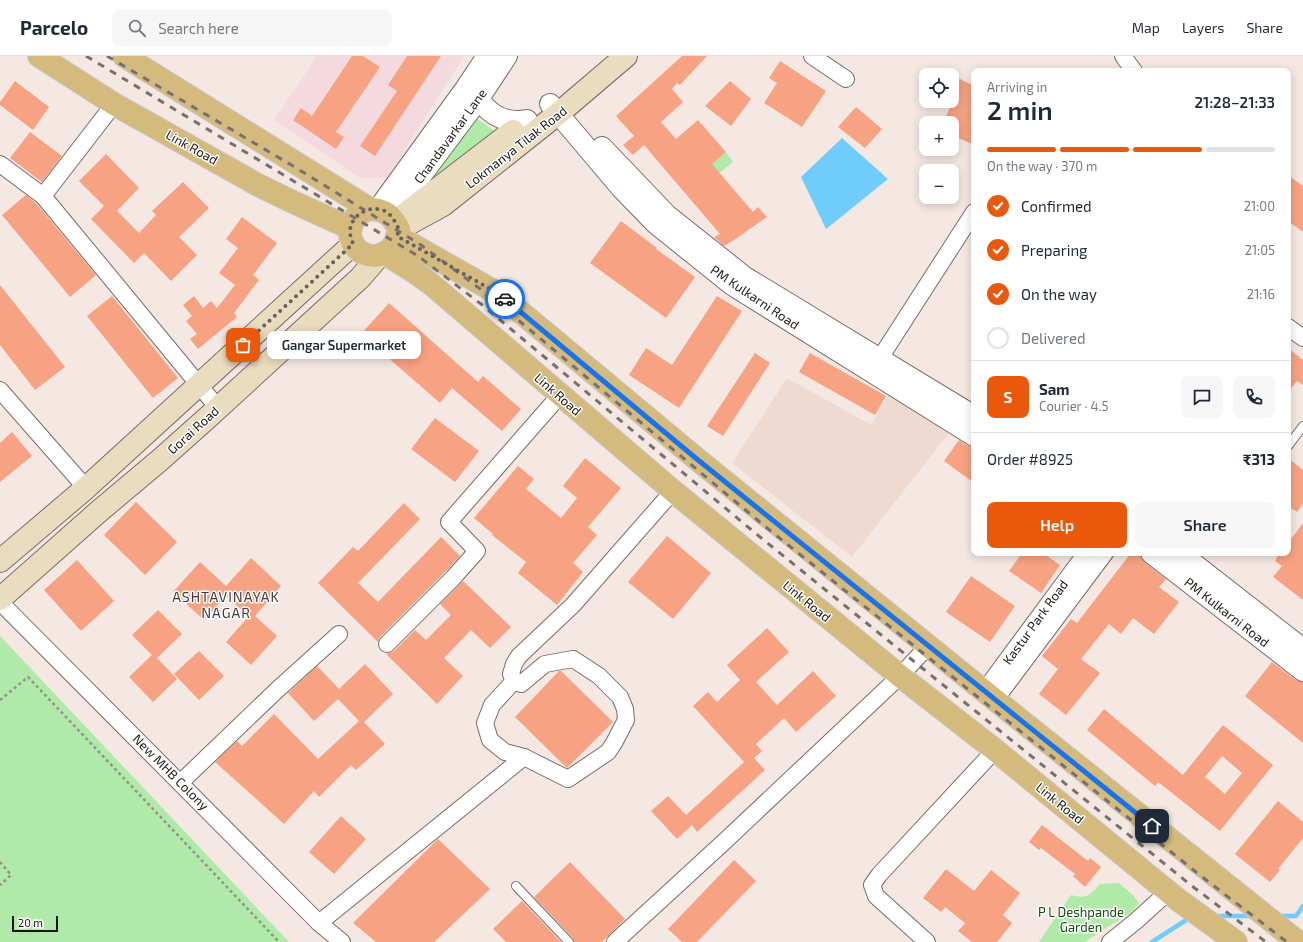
<!DOCTYPE html>
<html lang="en">
<head>
<meta charset="utf-8">
<style>
	body { margin:0; font-family:"Exo 2",sans-serif; background:#f6f6f7; color:#1f2937; height:100vh; display:flex; flex-direction:column; font-size:15px; white-space:nowrap }
	* { box-sizing:border-box; margin:0 }
	p { font-size:13px; color:#747a83 }
	.icon { flex:none; width:22px; height:22px; fill:none; stroke:currentColor; stroke-width:2; stroke-linecap:round; stroke-linejoin:round }
	.map { position:relative; flex:1; overflow:hidden }
	.panel { position:absolute; left:971px; top:12px; width:320px; height:488px; display:flex; flex-direction:column; background:#fff; border-radius:8px; box-shadow:0 2px 10px #0003 }
	.panel>* { flex:none }
	.buttons { position:absolute; left:919px; top:12px; display:grid; gap:8px }
	.buttons a { display:grid; place-items:center; width:40px; height:40px; border-radius:8px; background:#fff; box-shadow:0 2px 10px #0003; font-size:20px }
	.scale { position:absolute; left:12px; bottom:10px; width:46px; box-sizing:border-box; padding-left:4px; border:2px solid #1a1614; border-top:0; font-size:11px; line-height:14px; white-space:nowrap; color:#1a1614; -webkit-text-stroke:3px #fff; paint-order:stroke }
	.pin { position:absolute; display:grid; place-items:center; width:34px; height:34px; color:#fff; margin:-17px; border-radius:8px; box-shadow:0 2px 6px #0006 }
	.courier { position:absolute; display:grid; place-items:center; width:40px; height:40px; margin:-20px; border:3px solid #1a73e8; border-radius:50%; background:#fff; color:#222; box-shadow:0 1px 5px #0007 }
	.bubble { position:absolute; height:28px; border-radius:8px; background:#fff; box-shadow:0 2px 10px #0003; font-size:13px; font-weight:600; line-height:28px; text-align:center }
	.summary em { font-style:normal; font-weight:600 }
	.summary div { display:flex; flex-direction:column-reverse }
	.summary { display:flex; align-items:center; justify-content:space-between; height:68px; padding:0 16px }
	h1 { font-size:26px; font-weight:600; line-height:30px }
	.bar { display:grid; grid-template-columns:repeat(4,1fr); gap:6px 4px; align-content:center; height:48px; padding:0 16px }
	.bar i { height:5px; border-radius:3px; background:#e0e1e3 }
	.bar .active { background:#ea580c }
	.bar p { grid-column:span 4 }
	.line { display:flex; align-items:center; gap:10px; padding:0 16px; border-top:1px solid #e0e1e3 }
	.line div { flex:1 }
	.round { display:grid; place-items:center; flex:none; width:42px; height:42px; border-radius:8px; background:#f6f6f7 }
	ol { padding:0 16px; list-style:none }
	li { display:flex; align-items:center; gap:12px; height:44px }
	li p { margin-inline-start:auto }
	li .icon { padding:4px; border-radius:50%; background:#ea580c; color:#fff; stroke-width:4 }
	li:last-child { color:#747a83 }
	li i { width:22px; height:22px; border:2px solid #e0e1e3; border-radius:50% }
	.button { display:flex; gap:8px; margin-top:auto; padding:8px 16px }
	.button a { flex:1; height:46px; border-radius:8px; background:#ea580c; color:#fff; font-size:16px; font-weight:600; line-height:46px; text-align:center }
	.button a+a { background:#f6f6f7; color:#1f2937 }
	header { display:flex; align-items:center; gap:24px; box-sizing:border-box; height:56px; padding:0 20px; background:#fff; border-bottom:1px solid #e0e1e3 }
	header strong { font-size:19px }
	nav { display:flex; gap:22px; margin-inline-start:auto; font-size:14px }
	.search { width:280px; height:36px; background:#f6f6f7; display:flex; align-items:center; gap:10px; box-sizing:border-box; padding:0 14px; border-radius:8px; color:#747a83; font-size:15px }
	.map>svg:first-child { display:block }
	.built { fill:#efdad2 }
	.education { fill:#f4d9de }
	.green { fill:#afeaa9 }
	.water { fill:#70cdfb }
	.lines { fill:none; stroke-linecap:round; stroke-linejoin:round }
	.stream { stroke:#70cdfb; stroke-width:4.5 }
	.building { fill:#f7a282; fill-rule:evenodd }
	.service-casing { stroke:#776b67; stroke-width:10 }
	.minor-casing { stroke:#776b67; stroke-width:18 }
	.tertiary-casing { stroke:#776b67; stroke-width:22 }
	.secondary-casing { stroke:#776b67; stroke-width:24 }
	.primary-casing { stroke:#c8c7c7; stroke-width:24 }
	.path { stroke:#99908c; stroke-width:2.5; stroke-dasharray:3 3; stroke-linecap:butt }
	.service { stroke:#fff; stroke-width:8 }
	.minor { stroke:#fff; stroke-width:16 }
	.tertiary { stroke:#fff; stroke-width:20 }
	.secondary { stroke:#eadcbe; stroke-width:22 }
	.primary { stroke:#d4ba7d; stroke-width:22 }
	.rail { stroke:#78706d; stroke-width:3; stroke-dasharray:7 7; stroke-linecap:butt }
	.done { stroke:#67605c; stroke-width:4; stroke-dasharray:0 7.2 }
	.route { stroke:#1a73e8; stroke-width:5 }
	.labels { text-anchor:middle; dominant-baseline:central; stroke-width:3; stroke-linejoin:round; paint-order:stroke }
	.street-label { font-size:13px; fill:#1a1614; stroke:#fff }
	.park-label { font-size:13px; fill:#114e0e; stroke:#fff }
	.neighbourhood-label { font-size:14px; letter-spacing:1px; fill:#443935; stroke:#fff }
</style>
</head>
<body>
<header>
<strong>Parcelo</strong>
<div class="search"><svg class="icon" aria-label="search" viewBox="0 0 24 24"><circle cx="10" cy="10" r="6"/><path d="M15 15l6 6"/></svg>Search here</div>
<nav><a>Map</a><a>Layers</a><a>Share</a></nav>
</header>
<div class="map">
<svg width="1303" height="886" viewBox="0 0 1303 886">
	<rect width="100%" height="100%" fill="#f5e8e3"/>
	<!-- built -->
	<path class="built" d="M787,322L871,369L889,338L949,377L852,501L732,407Z"/>
	<!-- education -->
	<path class="education" d="M313,0H464L387,122H360L274,64L316,2Z"/>
	<!-- green -->
	<g class="green">
		<path d="M476,62L496,76L423,135Z"/>
		<path d="M696,93L726,96L733,106L708,126Z"/>
		<path d="M0,580L289,886H0Z"/>
		<path d="M1119,827L1133,839L1139,847L1131,857L1104,873L1085,886H1039L1071,839C1087,843 1089,840 1100,828Z"/>
	</g>
	<!-- water -->
	<path class="water" d="M842,82L888,123L826,173L801,121Z"/>
	<g class="lines">
		<!-- stream -->
		<g class="stream">
			<path d="M1214,860H1253"/>
			<path d="M1278,860H1296L1303,850"/>
			<path d="M1152,886L1191,861"/>
		</g>
	</g>
	<!-- building -->
	<g class="building">
		<path d="M352,0H363L380,11L336,76L344,81L336,93L293,64L301,52L312,60Z"/>
		<path d="M407,0H441L375,100L360,90L397,35L388,29Z"/>
		<path d="M682,0H707L680,29L677,27L672,33L683,46L661,66L676,83L698,64L726,96L712,108L753,156L758,151L767,161L734,184L724,190L714,181L720,178L644,89L633,99L623,89L634,80L616,60Z"/>
		<path d="M780,5L826,35L802,71L764,47L777,27L769,22Z"/>
		<path d="M952,19L974,30V89L952,79V67H943L952,47Z"/>
		<path d="M15,25L49,51L33,74L0,49V46Z"/>
		<path d="M730,25L751,43L731,70L705,50Z"/>
		<path d="M856,51L882,73L865,92L838,71Z"/>
		<path d="M30,76L62,100L42,126L10,102Z"/>
		<path d="M106,98L139,132L117,155L139,177L156,159L152,155L183,126L209,152L179,181L197,199L171,225L144,197L134,207L91,163L104,150L79,125Z"/>
		<path d="M1288,119L1303,130V176L1288,165Z"/>
		<path d="M26,139L36,147L96,219L70,241L2,159Z"/>
		<path d="M242,161L277,187L253,219L259,224L234,257L237,261L198,293L190,283L197,278L186,265L192,260L183,249L194,240L203,252L211,245L217,252L235,229L219,217L238,192L226,183Z"/>
		<path d="M621,165L657,192L656,193L695,221L666,262L590,207Z"/>
		<path d="M0,229L65,311L35,334L0,289Z"/>
		<path d="M112,240L178,322L153,342L87,260Z"/>
		<path d="M717,240L742,255L679,352L629,319L646,292L672,309Z"/>
		<path d="M389,247L478,326L483,320L521,353L502,375L452,332L440,347L361,278Z"/>
		<path d="M1288,292L1303,304V329L1297,325L1288,336Z"/>
		<path d="M755,297L770,307L723,380L707,370Z"/>
		<path d="M810,297L886,340L875,359L799,316Z"/>
		<path d="M435,362L479,395L455,426L411,393Z"/>
		<path d="M12,376L32,400L0,426V387Z"/>
		<path d="M959,384L968,390L974,391V427L944,405Z"/>
		<path d="M585,402L621,432L588,471L597,479L573,507L583,516L557,549L518,517L526,506L492,479L493,478L474,462L518,410L534,423L526,433L561,462L577,442L563,430Z"/>
		<path d="M1288,402L1303,414V448L1297,456L1288,450Z"/>
		<path d="M136,446L177,486L145,519L104,479Z"/>
		<path d="M404,447L420,463L358,527L378,546L441,481L460,500L446,515L380,581L378,586L318,527L353,491L358,495Z"/>
		<path d="M1303,467V544L1273,521L1282,510L1275,505L1280,497H1288V487Z"/>
		<path d="M667,480L711,517L673,563L628,526Z"/>
		<path d="M1022,497H1043L1060,509L1041,537L1009,515Z"/>
		<path d="M1131,497H1140L1141,502L1144,506L1166,523L1159,531L1179,546L1154,578L1133,562L1121,578L1109,568L1081,603L1100,617L1066,659L1039,638L1058,613L1042,600L1071,563L1077,567Z"/>
		<path d="M251,502L281,530L255,560L277,580L251,609L226,586L249,560L226,540L204,564L173,536L200,506L226,530Z"/>
		<path d="M77,504L114,545L81,575L44,534Z"/>
		<path d="M971,520L1015,550L990,586L946,556Z"/>
		<path d="M463,525L511,571L490,592L471,574L444,602L463,620L437,648L386,598L394,595L415,574L426,584L451,559L440,548Z"/>
		<path d="M158,554L182,578L157,602L177,623L153,646L129,621L152,599L132,579Z"/>
		<path d="M767,572L789,596L756,626L777,649L813,615L836,640L796,676L784,662L756,688L762,695L754,702L765,714L697,776L692,769L677,783L651,755L668,740L686,759L744,706L693,650L708,636L717,646L740,624L727,609Z"/>
		<path d="M199,595L224,620L199,644L174,618Z"/>
		<path d="M1272,606L1296,624L1303,626V687L1245,640Z"/>
		<path d="M365,608L393,638L364,666L385,688L356,714L351,709L319,741L314,735L284,768L215,706L237,685L242,690L274,658L318,703L359,665L338,643L314,665L288,637L317,610L339,633Z"/>
		<path d="M559,615H561L613,666L567,712L515,661Z"/>
		<path d="M1104,653L1183,719L1223,669L1273,709L1220,775L1158,726L1155,730L1087,674ZM1222,700L1242,717L1225,738L1205,721Z"/>
		<path d="M1278,745L1303,766V782L1278,813L1280,814L1270,826L1235,798Z"/>
		<path d="M341,760L366,783L334,818L309,796Z"/>
		<path d="M1042,769L1088,805L1090,802L1101,811L1085,831L1073,820L1075,818L1041,792L1039,794L1029,786Z"/>
		<path d="M438,783L490,833L434,886H376L353,867Z"/>
		<path d="M734,804L756,825L697,886H682L668,873Z"/>
		<path d="M570,806L625,863L602,886H574L573,882L534,841Z"/>
		<path d="M946,813L974,835L991,814L1020,837L1003,859L1012,867L997,886H972L958,875L965,867L945,851L941,856L923,842Z"/>
		<path d="M522,845L561,886H506L493,873Z"/>
	</g>
	<g class="lines">
		<defs>
			<g id="service">
				<path d="M1288,390L1303,370"/>
				<path d="M516,830L569,886"/>
			</g>
			<g id="minor">
				<path d="M812,0L846,23"/>
				<path d="M1123,0L1134,15"/>
				<path d="M0,108L43,140L218,352"/>
				<path d="M43,140L114,48"/>
				<path d="M1288,271L1303,282"/>
				<path d="M873,313L974,156"/>
				<path d="M0,334L86,432"/>
				<path d="M0,546L319,867L342,886"/>
				<path d="M387,588L453,522L477,495L449,466L560,339"/>
				<path d="M514,625L492,649L485,667L490,684L505,696L524,701L568,723L608,696L614,687L626,664L625,653L620,641L599,620L573,603L545,608L521,628L514,625L511,618L514,608L519,600L573,549L673,435"/>
				<path d="M984,635L1086,497"/>
				<path d="M995,644L1105,497"/>
				<path d="M181,726L277,634L339,578"/>
				<path d="M319,867L524,701"/>
				<path d="M615,886L725,785L900,620L928,590"/>
				<path d="M927,886L876,840L872,829L879,819L995,694"/>
				<path d="M1110,886L1136,865L1168,836"/>
			</g>
			<g id="tertiary">
				<path d="M470,32C485,54 499,69 527,64"/>
				<path d="M550,48L621,132L656,168L732,229L974,380"/>
				<path d="M602,91L667,159L745,221L974,360"/>
				<path d="M378,153L465,33L487,0"/>
				<path d="M391,160L478,44L507,0"/>
				<path d="M1151,497L1303,615"/>
				<path d="M1180,497L1303,593"/>
			</g>
			<g id="secondary">
				<path d="M405,158L513,75"/>
				<path d="M399,173L443,149L565,52L626,0"/>
				<path d="M0,505L86,432L353,188"/>
				<path d="M0,543L97,457L160,404L206,363L360,222L379,200"/>
			</g>
			<g id="primary">
				<path d="M39,0L114,48L258,129L293,146L350,172"/>
				<path d="M124,0L370,153"/>
				<path d="M370,153C385,153 392,160 399,173C398,178 397,183 394,188C380,213 341,195 352,168C355,159 362,155 370,153Z"/>
				<path d="M397,180L499,238L698,404L984,635L1298,886"/>
				<path d="M384,197L416,217L431,228L673,435L900,620L995,694L1177,843L1236,886"/>
			</g>
		</defs>
		<!-- service casing -->
		<use href="#service" class="service-casing"/>
		<!-- minor casing -->
		<use href="#minor" class="minor-casing"/>
		<!-- tertiary casing -->
		<use href="#tertiary" class="tertiary-casing"/>
		<!-- secondary casing -->
		<use href="#secondary" class="secondary-casing"/>
		<!-- primary casing -->
		<use href="#primary" class="primary-casing"/>
		<!-- path -->
		<g class="path">
			<path d="M0,644L28,621L279,886"/>
			<path d="M0,806L11,819L0,829"/>
		</g>
		<!-- service -->
		<use href="#service" class="service"/>
		<!-- minor -->
		<use href="#minor" class="minor"/>
		<!-- tertiary -->
		<use href="#tertiary" class="tertiary"/>
		<!-- secondary -->
		<use href="#secondary" class="secondary"/>
		<!-- primary -->
		<use href="#primary" class="primary"/>
		<!-- rail -->
		<g class="rail">
			<path d="M86,0L418,200L481,248L760,481L1192,830L1266,886"/>
			<path d="M107,0L293,110L421,189L487,238L767,472L1201,820L1287,886"/>
		</g>
	</g>
	<g class="lines">
		<!-- done -->
		<path class="done" d="M243,289L353,188C352,184 350,180 350,176C350,159 370,148 385,155C392,159 395,166 399,173L397,180L499,238L505,243"/>
		<!-- route -->
		<path class="route" d="M505,243L698,404L1152,770"/>
	</g>
	<g class="labels">
		<!-- street labels -->
		<g class="street-label">
			<text transform="translate(450 80) rotate(-54)">Chandavarkar Lane</text>
			<text transform="translate(192 91) rotate(29)">Link Road</text>
			<text transform="translate(516 91) rotate(-38)">Lokmanya Tilak Road</text>
			<text transform="translate(755 241) rotate(34)">PM Kulkarni Road</text>
			<text transform="translate(558 338) rotate(41)">Link Road</text>
			<text transform="translate(193 374) rotate(-42)">Gorai Road</text>
			<text transform="translate(807 545) rotate(39)">Link Road</text>
			<text transform="translate(1227 556) rotate(38)">PM Kulkarni Road</text>
			<text transform="translate(1035 566) rotate(-54)">Kastur Park Road</text>
			<text transform="translate(171 716) rotate(45)">New MHB Colony</text>
			<text transform="translate(1060 747) rotate(39)">Link Road</text>
		</g>
		<!-- park labels -->
		<g class="park-label">
			<text x="1081" y="856">P L Deshpande<tspan x="1081" dy="15">Garden</tspan></text>
		</g>
		<!-- neighbourhood labels -->
		<g class="neighbourhood-label">
			<text x="226" y="540">ASHTAVINAYAK<tspan x="226" dy="16">NAGAR</tspan></text>
		</g>
	</g>
</svg>
<div class="buttons">
<a><svg class="icon" aria-label="locate" viewBox="0 0 24 24"><circle cx="12" cy="12" r="6"/><path d="M12 2v4M12 18v4M2 12h4M18 12h4"/></svg></a>
<a>+</a>
<a>−</a>
</div>
<div class="scale">20 m</div>
<div class="pin" style="left:243px;top:289px;background:#ea580c"><svg class="icon" aria-label="bag" viewBox="0 0 24 24"><path d="M5 8h14l-1 12H6zM9 8a3 3 0 0 1 6 0"/></svg></div>
<div class="pin" style="left:1152px;top:770px;background:#1f2937"><svg class="icon" aria-label="home" viewBox="0 0 24 24"><path d="M3 11l9-7 9 7M6 9v11h12V9"/></svg></div>
<div class="courier" style="left:505px;top:243px"><svg class="icon" aria-label="car" viewBox="0 0 24 24"><path d="M5 17H2v-5l4-1 3-4h7l3 4 3 1v5h-3M9 17h6M6 11h13"/><circle cx="7" cy="17" r="2"/><circle cx="17" cy="17" r="2"/></svg></div>
<div class="bubble" style="left:267px;top:275px;width:154px">Gangar Supermarket</div>
<section class="panel">
<div class="summary"><div><h1>2 min</h1><p>Arriving in</p></div><em>21:28–21:33</em></div>
<div class="bar"><i class="active"></i><i class="active"></i><i class="active"></i><i></i><p>On the way · 370 m</p></div>
<ol>
<li><svg class="icon" aria-label="check" viewBox="0 0 24 24"><path d="M5 12l5 5 9-10"/></svg>Confirmed<p>21:00</p></li>
<li><svg class="icon" aria-label="check" viewBox="0 0 24 24"><path d="M5 12l5 5 9-10"/></svg>Preparing<p>21:05</p></li>
<li><svg class="icon" aria-label="check" viewBox="0 0 24 24"><path d="M5 12l5 5 9-10"/></svg>On the way<p>21:16</p></li>
<li><i></i>Delivered</li>
</ol>
<div class="line" style="height:72px"><b class="round" style="background:#ea580c;color:#fff">S</b><div><b>Sam</b><p>Courier · 4.5</p></div><a class="round"><svg class="icon" aria-label="chat" viewBox="0 0 24 24"><path d="M4 5h16v11H9l-5 4z"/></svg></a><a class="round"><svg class="icon" aria-label="phone" viewBox="0 0 24 24"><path d="M5 4h4l2 5-3 2q2 4 5 5l2-3 5 2v4C11 20 4 13 5 4z"/></svg></a></div>
<div class="line" style="height:52px"><div>Order #8925</div><b>₹313</b></div>
<div class="button"><a>Help</a><a>Share</a></div>
</section>
</div>
</body>
</html>
